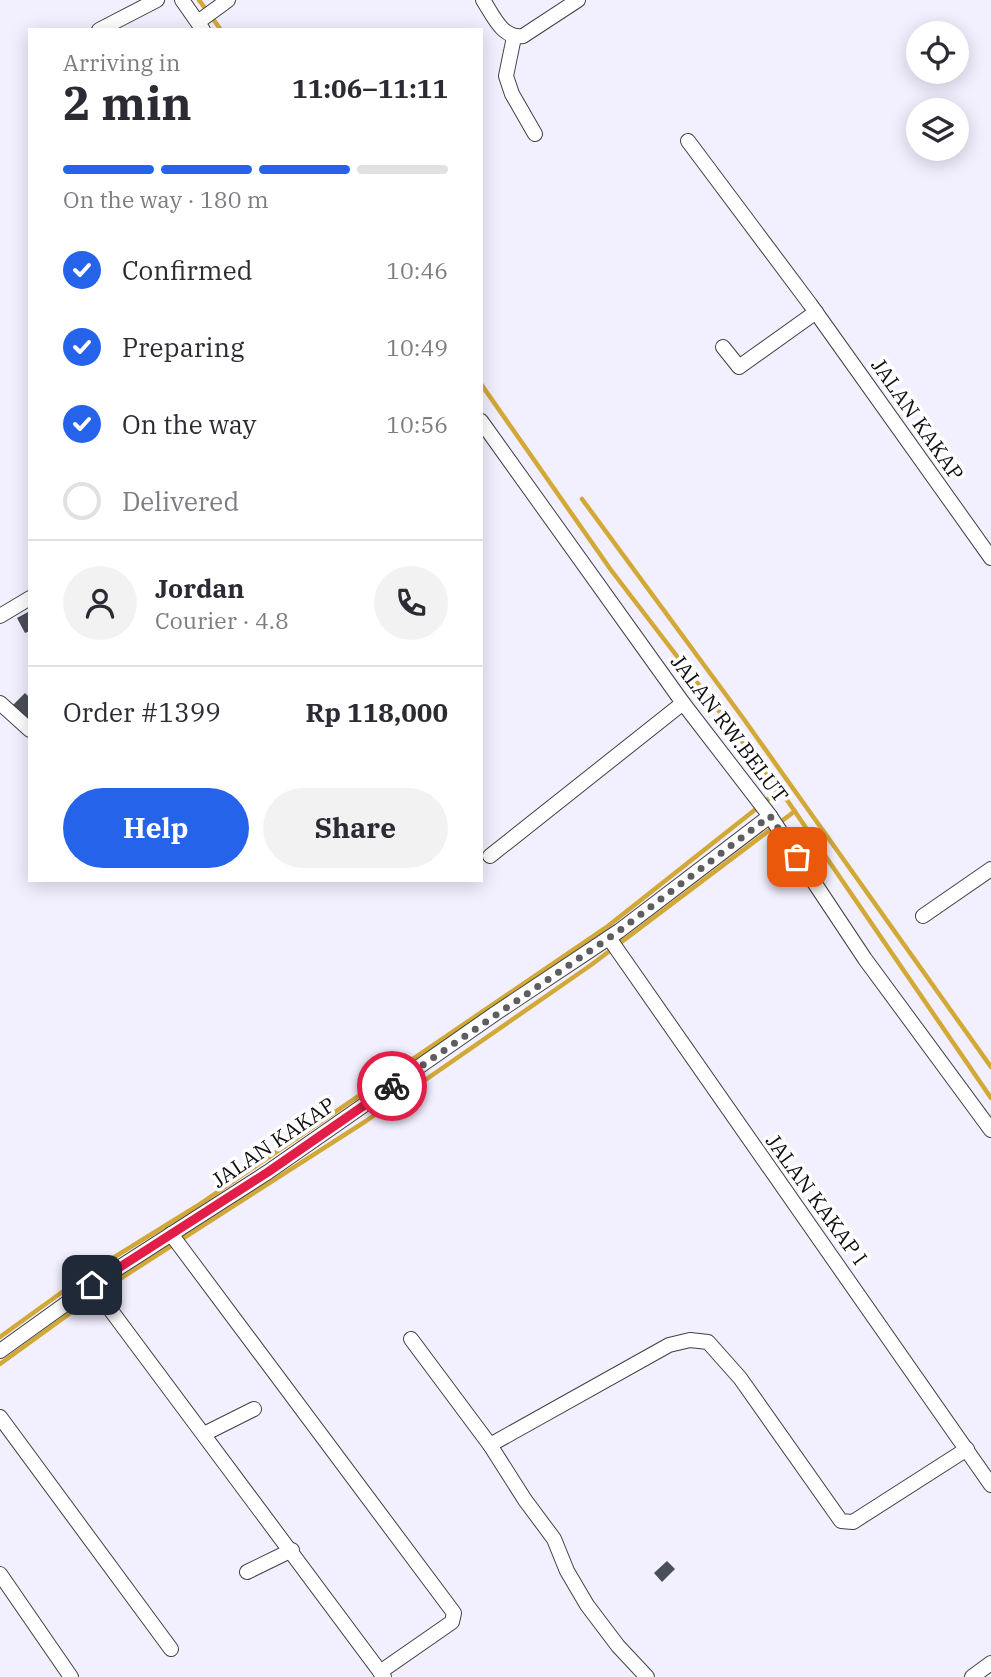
<!DOCTYPE html>
<html lang="en">
<head>
<meta charset="utf-8">
<style>
	body { margin:0; font-family:"IBM Plex Serif",serif; background:#f2f2f3; color:#2b2b33; height:100vh; display:flex; flex-direction:column; font-size:26px; white-space:nowrap }
	* { box-sizing:border-box; margin:0 }
	p { font-size:23px; color:#7c7c81 }
	.icon { flex:none; width:38px; height:38px; fill:none; stroke:currentColor; stroke-width:2; stroke-linecap:round; stroke-linejoin:round }
	.map { position:relative; flex:1; overflow:hidden }
	.side { position:absolute; left:28px; top:28px; width:455px; height:854px; display:flex; flex-direction:column; background:#fff; border-radius:0px; box-shadow:0 4px 18px #0003 }
	.side>* { flex:none }
	.fabs { position:absolute; left:906px; top:21px; display:grid; gap:14px }
	.fabs a { display:grid; place-items:center; width:63px; height:63px; border-radius:50%; background:#fff; box-shadow:0 4px 18px #0003; font-size:35px }
	.pin { position:absolute; display:grid; place-items:center; width:60px; height:60px; color:#fff; margin:-30px; border-radius:14px; box-shadow:0 4px 10px #0006 }
	.courier { position:absolute; display:grid; place-items:center; width:70px; height:70px; margin:-35px; border:5px solid #e11d48; border-radius:50%; background:#fff; color:#222; box-shadow:0 2px 9px #0007 }
	.summary em { font-style:normal; font-weight:700 }
	.summary div { display:flex; flex-direction:column-reverse }
	.summary { display:flex; align-items:center; justify-content:space-between; height:119px; padding:0 35px }
	h1 { font-size:46px; font-weight:700; line-height:52px }
	.bar { display:grid; grid-template-columns:repeat(4,1fr); gap:10px 7px; align-content:center; height:84px; padding:0 35px }
	.bar i { height:9px; border-radius:5px; background:#e1e1e2 }
	.bar .on { background:#2563eb }
	.bar p { grid-column:span 4 }
	.line { display:flex; align-items:center; gap:18px; padding:0 35px; border-top:2px solid #e1e1e2 }
	.line div { flex:1 }
	.round { display:grid; place-items:center; flex:none; width:74px; height:74px; border-radius:37px; background:#f2f2f3 }
	ol { padding:0 35px; list-style:none }
	li { display:flex; align-items:center; gap:21px; height:77px }
	li p { margin-inline-start:auto }
	li .icon { padding:7px; border-radius:50%; background:#2563eb; color:#fff; stroke-width:4 }
	li:last-child { color:#7c7c81 }
	li i { width:38px; height:38px; border:4px solid #e1e1e2; border-radius:50% }
	.cta { display:flex; gap:14px; margin-top:auto; padding:14px 35px }
	.cta a { flex:1; height:80px; border-radius:42px; background:#2563eb; color:#fff; font-size:28px; font-weight:700; line-height:80px; text-align:center }
	.cta a+a { background:#f2f2f3; color:#2b2b33 }
	.map>svg:first-child { display:block }
	.lines { fill:none; stroke-linecap:round; stroke-linejoin:round }
	.stream { stroke:#d2a837; stroke-width:4.5 }
	.building { fill:#4a4e57 }
	.minor-casing { stroke:#414141; stroke-width:16 }
	.minor { stroke:#fff; stroke-width:14 }
	.done { stroke:#5e5d62; stroke-width:7; stroke-dasharray:0 12.6 }
	.route { stroke:#e11d48; stroke-width:9 }
	.labels { text-anchor:middle; dominant-baseline:central; stroke-width:7; stroke-linejoin:round; paint-order:stroke }
	.street-label { font-size:21px; fill:#0e0e0e; stroke:#fff }
</style>
</head>
<body>
<div class="map">
<svg width="991" height="1677" viewBox="0 0 991 1677">
	<rect width="100%" height="100%" fill="#f2efff"/>
	<g class="lines">
		<!-- stream -->
		<g class="stream">
			<path d="M199,0L221,30"/>
			<path d="M481,384L611,570L787,800L991,1098"/>
			<path d="M582,499L743,718L991,1067"/>
			<path d="M0,1337L87,1274L197,1206L608,926L780,790"/>
			<path d="M0,1364L98,1293L366,1121L591,965L795,811"/>
		</g>
	</g>
	<!-- building -->
	<g class="building">
		<path d="M28,612L30,631L25,633L17,618Z"/>
		<path d="M25,693L30,698V726L11,707Z"/>
		<path d="M667,1561L675,1569L662,1582L654,1573Z"/>
	</g>
	<g class="lines">
		<defs>
			<g id="minor">
				<path d="M182,0L203,30"/>
				<path d="M483,0C493,15 502,39 523,36L578,0"/>
				<path d="M198,22L228,0"/>
				<path d="M99,30L157,0"/>
				<path d="M514,37L506,76L512,94L535,134"/>
				<path d="M688,141L810,304L991,558"/>
				<path d="M723,347L739,367L816,312"/>
				<path d="M481,421L683,703L770,816L865,959L991,1130"/>
				<path d="M0,616L30,598"/>
				<path d="M0,703L30,730"/>
				<path d="M490,856L683,703"/>
				<path d="M923,916L991,869"/>
				<path d="M609,938L991,1485"/>
				<path d="M171,1234L454,1613L452,1622L380,1672"/>
				<path d="M92,1285L384,1677"/>
				<path d="M411,1339L490,1445L525,1500L554,1539L567,1571L587,1605L618,1646L647,1677"/>
				<path d="M0,1351L92,1285L268,1172L496,1013L619,931L770,816"/>
				<path d="M0,1417L171,1649"/>
				<path d="M204,1434L254,1409"/>
				<path d="M490,1445L669,1345L690,1340L708,1342L740,1378L841,1521L853,1522L967,1449"/>
				<path d="M247,1572L292,1550"/>
				<path d="M0,1574L71,1677"/>
				<path d="M972,1677L991,1663"/>
			</g>
		</defs>
		<!-- minor casing -->
		<use href="#minor" class="minor-casing"/>
		<!-- minor -->
		<use href="#minor" class="minor"/>
	</g>
	<g class="lines">
		<!-- done -->
		<path class="done" d="M392,1086L619,931L770,816L797,857"/>
		<!-- route -->
		<path class="route" d="M92,1285L268,1172L392,1086"/>
	</g>
	<g class="labels">
		<!-- street labels -->
		<g class="street-label">
			<text transform="translate(918 419) rotate(55)">JALAN KAKAP</text>
			<text transform="translate(730 728) rotate(53)">JALAN RW.BELUT</text>
			<text transform="translate(273 1142) rotate(-34)">JALAN KAKAP</text>
			<text transform="translate(817 1199) rotate(54)">JALAN KAKAP I</text>
		</g>
	</g>
</svg>
<div class="fabs">
<a><svg class="icon" aria-label="locate" viewBox="0 0 24 24"><circle cx="12" cy="12" r="6"/><path d="M12 2v4M12 18v4M2 12h4M18 12h4"/></svg></a>
<a><svg class="icon" aria-label="layers" viewBox="0 0 24 24"><path d="M12 4l9 5-9 5-9-5zM3 14l9 5 9-5"/></svg></a>
</div>
<div class="pin" style="left:797px;top:857px;background:#ea580c"><svg class="icon" aria-label="bag" viewBox="0 0 24 24"><path d="M5 8h14l-1 12H6zM9 8a3 3 0 0 1 6 0"/></svg></div>
<div class="pin" style="left:92px;top:1285px;background:#1f2937"><svg class="icon" aria-label="home" viewBox="0 0 24 24"><path d="M3 11l9-7 9 7M6 9v11h12V9"/></svg></div>
<div class="courier" style="left:392px;top:1086px"><svg class="icon" aria-label="bike" viewBox="0 0 24 24"><circle cx="6" cy="16" r="4"/><circle cx="18" cy="16" r="4"/><path d="M6 16l4-8h5l3 8M10 8l3 8H6M13 5h3"/></svg></div>
<section class="side">
<div class="summary"><div><h1>2 min</h1><p>Arriving in</p></div><em>11:06–11:11</em></div>
<div class="bar"><i class="on"></i><i class="on"></i><i class="on"></i><i></i><p>On the way · 180 m</p></div>
<ol>
<li><svg class="icon" aria-label="check" viewBox="0 0 24 24"><path d="M5 12l5 5 9-10"/></svg>Confirmed<p>10:46</p></li>
<li><svg class="icon" aria-label="check" viewBox="0 0 24 24"><path d="M5 12l5 5 9-10"/></svg>Preparing<p>10:49</p></li>
<li><svg class="icon" aria-label="check" viewBox="0 0 24 24"><path d="M5 12l5 5 9-10"/></svg>On the way<p>10:56</p></li>
<li><i></i>Delivered</li>
</ol>
<div class="line" style="height:126px"><a class="round"><svg class="icon" aria-label="person" viewBox="0 0 24 24"><circle cx="12" cy="8" r="4"/><path d="M4 21q1-7 8-7t8 7"/></svg></a><div><b>Jordan</b><p>Courier · 4.8</p></div><a class="round"><svg class="icon" aria-label="phone" viewBox="0 0 24 24"><path d="M5 4h4l2 5-3 2q2 4 5 5l2-3 5 2v4C11 20 4 13 5 4z"/></svg></a></div>
<div class="line" style="height:91px"><div>Order #1399</div><b>Rp 118,000</b></div>
<div class="cta"><a>Help</a><a>Share</a></div>
</section>
</div>
</body>
</html>
